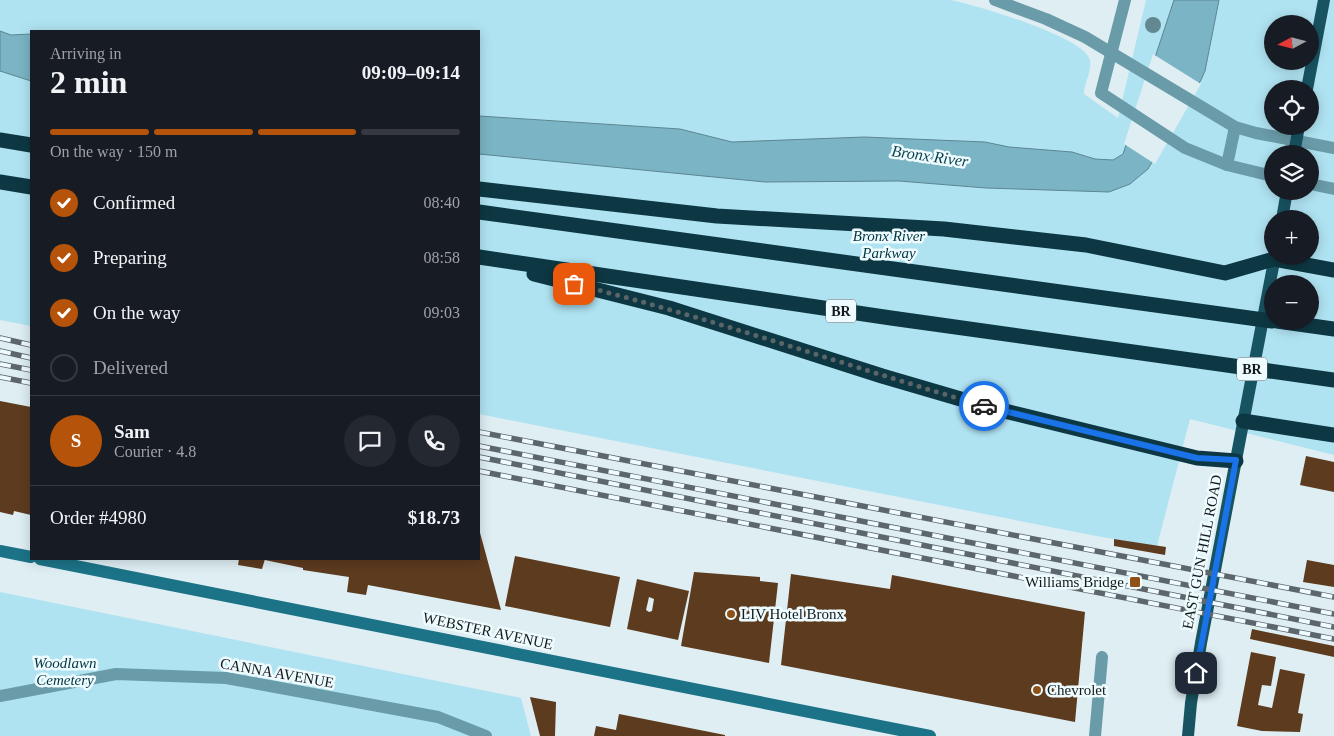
<!DOCTYPE html>
<html lang="en">
<head>
<meta charset="utf-8">
<style>
	body { margin:0; font-family:Georgia,serif; background:#242831; color:#f1f3f6; height:100vh; display:flex; flex-direction:column; font-size:19px; white-space:nowrap }
	* { box-sizing:border-box; margin:0 }
	p { font-size:16px; color:#9ea1a6 }
	.icon { flex:none; width:28px; height:28px; fill:none; stroke:currentColor; stroke-width:2; stroke-linecap:round; stroke-linejoin:round }
	.map { position:relative; flex:1; overflow:hidden }
	.sheet { position:absolute; left:30px; top:30px; width:450px; height:530px; display:flex; flex-direction:column; background:#171b24; border-radius:0px; box-shadow:0 2px 12px #0003 }
	.sheet>* { flex:none }
	.needle { width:32px; rotate:263deg }
	.fabs { position:absolute; left:1264px; top:15px; display:grid; gap:10px }
	.fabs a { display:grid; place-items:center; width:55px; height:55px; border-radius:50%; background:#171b24; box-shadow:0 2px 12px #0003; font-size:25px }
	.pin { position:absolute; display:grid; place-items:center; width:42px; height:42px; color:#fff; margin:-21px; border-radius:10px; box-shadow:0 2px 8px #0006 }
	.courier { position:absolute; display:grid; place-items:center; width:50px; height:50px; margin:-25px; border:4px solid #1a73e8; border-radius:50%; background:#fff; color:#222; box-shadow:0 1px 6px #0007 }
	.headline em { font-style:normal; font-weight:600 }
	.headline div { display:flex; flex-direction:column-reverse }
	.headline { display:flex; align-items:center; justify-content:space-between; height:85px; padding:0 20px }
	h1 { font-size:32px; font-weight:600; line-height:38px }
	.bar { display:grid; grid-template-columns:repeat(4,1fr); gap:8px 5px; align-content:center; height:60px; padding:0 20px }
	.bar i { height:6px; border-radius:4px; background:#363941 }
	.bar .active { background:#b45309 }
	.bar p { grid-column:span 4 }
	.line { display:flex; align-items:center; gap:12px; padding:0 20px; border-top:1px solid #363941 }
	.line div { flex:1 }
	.round { display:grid; place-items:center; flex:none; width:52px; height:52px; border-radius:26px; background:#242831 }
	ol { padding:0 20px; list-style:none }
	li { display:flex; align-items:center; gap:15px; height:55px }
	li p { margin-inline-start:auto }
	li .icon { padding:5px; border-radius:50%; background:#b45309; color:#fff; stroke-width:4 }
	li:last-child { color:#9ea1a6 }
	li i { width:28px; height:28px; border:2px solid #363941; border-radius:50% }
	.map>svg:first-child { display:block }
	.green { fill:#b0e3f2; fill-rule:evenodd }
	.water { fill:#7bb4c4; stroke:#5c8692 }
	.pier { fill:#deeef3 }
	.building { fill:#5d3b1f; fill-rule:evenodd }
	.lines { fill:none; stroke-linecap:round; stroke-linejoin:round }
	.service { stroke:#6a9ba8; stroke-width:12 }
	.minor { stroke:#6a9ba8; stroke-width:12 }
	.secondary { stroke:#1c7387; stroke-width:12 }
	.primary { stroke:#185361; stroke-width:12 }
	.motorway { stroke:#0d3843; stroke-width:15 }
	.rail-casing { stroke:#5d666a; stroke-width:5.5 }
	.rail { stroke:#eefbff; stroke-width:4; stroke-dasharray:11; stroke-linecap:butt }
	.tree { fill:#648891 }
	.done { stroke:#5b6467; stroke-width:5; stroke-dasharray:0 9 }
	.route { stroke:#1a73e8; stroke-width:6 }
	.poi-dot { fill:#8f5116; stroke:#eefbff; stroke-width:2 }
	.labels { text-anchor:middle; dominant-baseline:central; stroke-width:5; stroke-linejoin:round; paint-order:stroke }
	.shield { fill:#eefbff; stroke:#555e60; stroke-width:1 }
	.shield-label { font-size:14px; font-weight:bold; fill:#141a1c }
	.park-label { font-size:15px; font-style:italic; fill:#003540; stroke:#eefbff }
	.street-label { font-size:15px; fill:#141a1c; stroke:#eefbff }
	.poi-label { font-size:15px; fill:#141a1c; stroke:#eefbff; text-anchor:start }
	.water-label { font-size:16px; font-style:italic; fill:#083e4a; stroke:#eefbff }
</style>
</head>
<body>
<div class="map">
<svg width="1334" height="736" viewBox="0 0 1334 736">
	<rect width="100%" height="100%" fill="#deeef3"/>
	<!-- green -->
	<g class="green">
		<path d="M0,0H951C975,5 1085,37 1090,60C1092,71 1084,83 1084,94L1118,118L1146,0H1334V455L1190,419L1157,546L1096,536L479,414V31H31V326L0,320ZM1272,24H1310V61H1272ZM1272,89H1310V126H1272ZM1272,154H1310V191H1272ZM1272,219H1310V256H1272ZM1272,284H1310V321H1272Z"/>
		<path d="M0,592L521,698L531,736H0Z"/>
	</g>
	<!-- water -->
	<g class="water">
		<path d="M1174,0H1219L1205,71L1201,80L1148,169L1130,184L1109,192L986,188L899,181L765,182L479,154V116L680,129L732,142L864,137L985,142L1009,147L1072,152L1095,159L1113,160L1123,154Z"/>
		<path d="M0,31L11,35L31,34V81L0,71Z"/>
	</g>
	<!-- pier -->
	<path class="pier" d="M1153,54L1201,84L1155,164L1124,144Z"/>
	<!-- building -->
	<g class="building">
		<path d="M0,401L31,407V515L14,511L13,515L0,512Z"/>
		<path d="M1306,456L1334,462V492L1300,485Z"/>
		<path d="M479,529L501,610L368,585L366,595L347,592L349,577L303,570V568L265,560L479,559Z"/>
		<path d="M1114,539L1166,547L1165,555L1114,546Z"/>
		<path d="M515,556L620,577L610,627L505,606Z"/>
		<path d="M239,559H265L262,569L238,565Z"/>
		<path d="M1307,560L1334,565V587L1303,582Z"/>
		<path d="M694,572L760,577V581L778,583L769,663L681,646Z"/>
		<path d="M791,574L890,589L892,575L1085,612L1075,722L781,665Z"/>
		<path d="M637,579L689,591L678,640L627,629ZM649,597L654,599L652,611L649,612L646,610Z"/>
		<path d="M1252,629L1334,646V657L1250,639Z"/>
		<path d="M1251,652L1276,657L1271,686L1262,685L1258,705L1272,708L1280,669L1305,674L1298,713L1303,714L1300,732L1262,731L1237,726Z"/>
		<path d="M530,697L556,702L555,736H540Z"/>
		<path d="M619,714L725,735V736H594L596,726L616,730Z"/>
	</g>
	<g class="lines">
		<!-- service -->
		<g class="service">
			<path d="M1227,165L1235,127"/>
			<path d="M0,696L116,674L226,678L438,717L486,736"/>
			<path d="M1095,736L1102,657"/>
		</g>
		<!-- minor -->
		<g class="minor">
			<path d="M995,0L1046,19L1085,37L1235,127L1256,133L1334,148"/>
			<path d="M1125,0L1101,93L1185,148L1227,165L1272,176"/>
			<path d="M1310,184L1334,189"/>
		</g>
		<!-- secondary -->
		<g class="secondary">
			<path d="M0,551L31,557"/>
			<path d="M40,559L930,736"/>
		</g>
		<!-- primary -->
		<g class="primary">
			<path d="M1307,89L1324,0"/>
			<path d="M1294,154L1299,126"/>
			<path d="M1282,219L1287,191"/>
			<path d="M1188,736L1191,703L1201,643L1275,256"/>
		</g>
		<!-- motorway -->
		<g class="motorway">
			<path d="M0,140L31,145"/>
			<path d="M0,182L31,187"/>
			<path d="M479,189L717,216L944,229L1086,245L1225,273L1274,259L1334,270"/>
			<path d="M479,212L1272,321"/>
			<path d="M479,257L891,318L1334,380"/>
			<path d="M534,274L669,308L882,376L988,407L1197,458L1236,461"/>
			<path d="M1277,321L1334,329"/>
			<path d="M1243,421L1334,435"/>
		</g>
		<defs>
			<g id="rail">
				<path d="M0,338L31,345"/>
				<path d="M0,351L31,358"/>
				<path d="M0,364L31,370"/>
				<path d="M0,377L31,383"/>
				<path d="M479,432L1334,597"/>
				<path d="M479,446L1334,614"/>
				<path d="M479,457L1334,627"/>
				<path d="M479,471L1334,639"/>
			</g>
		</defs>
		<!-- rail casing -->
		<use href="#rail" class="rail-casing"/>
		<!-- rail -->
		<use href="#rail" class="rail"/>
	</g>
	<!-- trees -->
	<circle class="tree" cx="1153" cy="25" r="8"/>
	<g class="lines">
		<!-- done -->
		<path class="done" d="M574,284C712,318 847,366 984,406"/>
		<!-- route -->
		<path class="route" d="M984,406L1197,458L1236,460L1196,673"/>
	</g>
	<!-- markers -->
	<g class="poi-dot">
		<rect x="1129" y="576" width="12" height="12" rx="2.5"/>
		<circle cx="731" cy="614" r="5"/>
		<circle cx="1037" cy="690" r="5"/>
	</g>
	<g class="labels">
		<!-- shield labels -->
		<g class="shield">
			<rect x="826" y="299.5" width="30" height="23" rx="4"/>
			<rect x="1237" y="357.5" width="30" height="23" rx="4"/>
		</g>
		<g class="shield-label">
			<text x="841" y="311">BR</text>
			<text x="1252" y="369">BR</text>
		</g>
		<!-- park labels -->
		<g class="park-label">
			<text x="889" y="236">Bronx River<tspan x="889" dy="17">Parkway</tspan></text>
			<text x="65" y="663">Woodlawn<tspan x="65" dy="17">Cemetery</tspan></text>
		</g>
		<!-- street labels -->
		<g class="street-label">
			<text transform="translate(1202 552) rotate(-79)">EAST GUN HILL ROAD</text>
			<text transform="translate(488 631) rotate(12)">WEBSTER AVENUE</text>
			<text transform="translate(277 673) rotate(10)">CANNA AVENUE</text>
		</g>
		<!-- poi labels -->
		<g class="poi-label">
			<text x="1124" y="582" text-anchor="end">Williams Bridge</text>
			<text x="741" y="614">LIV Hotel Bronx</text>
			<text x="1047" y="690">Chevrolet</text>
		</g>
		<!-- water labels -->
		<g class="water-label">
			<text transform="translate(930 156) rotate(8)">Bronx River</text>
		</g>
	</g>
</svg>
<div class="fabs">
<a><svg class="needle" viewBox="-14 -14 28 28"><path d="M0-13l5 13h-10z" fill="#e53935"/><path d="M0 13l5-13h-10z" fill="#9ea1a6"/></svg></a>
<a><svg class="icon" aria-label="locate" viewBox="0 0 24 24"><circle cx="12" cy="12" r="6"/><path d="M12 2v4M12 18v4M2 12h4M18 12h4"/></svg></a>
<a><svg class="icon" aria-label="layers" viewBox="0 0 24 24"><path d="M12 4l9 5-9 5-9-5zM3 14l9 5 9-5"/></svg></a>
<a>+</a>
<a>−</a>
</div>
<div class="pin" style="left:574px;top:284px;background:#ea580c"><svg class="icon" aria-label="bag" viewBox="0 0 24 24"><path d="M5 8h14l-1 12H6zM9 8a3 3 0 0 1 6 0"/></svg></div>
<div class="pin" style="left:1196px;top:673px;background:#1f2937"><svg class="icon" aria-label="home" viewBox="0 0 24 24"><path d="M3 11l9-7 9 7M6 9v11h12V9"/></svg></div>
<div class="courier" style="left:984px;top:406px"><svg class="icon" aria-label="car" viewBox="0 0 24 24"><path d="M5 17H2v-5l4-1 3-4h7l3 4 3 1v5h-3M9 17h6M6 11h13"/><circle cx="7" cy="17" r="2"/><circle cx="17" cy="17" r="2"/></svg></div>
<section class="sheet">
<div class="headline"><div><h1>2 min</h1><p>Arriving in</p></div><em>09:09–09:14</em></div>
<div class="bar"><i class="active"></i><i class="active"></i><i class="active"></i><i></i><p>On the way · 150 m</p></div>
<ol>
<li><svg class="icon" aria-label="check" viewBox="0 0 24 24"><path d="M5 12l5 5 9-10"/></svg>Confirmed<p>08:40</p></li>
<li><svg class="icon" aria-label="check" viewBox="0 0 24 24"><path d="M5 12l5 5 9-10"/></svg>Preparing<p>08:58</p></li>
<li><svg class="icon" aria-label="check" viewBox="0 0 24 24"><path d="M5 12l5 5 9-10"/></svg>On the way<p>09:03</p></li>
<li><i></i>Delivered</li>
</ol>
<div class="line" style="height:90px"><b class="round" style="background:#b45309;color:#fff">S</b><div><b>Sam</b><p>Courier · 4.8</p></div><a class="round"><svg class="icon" aria-label="chat" viewBox="0 0 24 24"><path d="M4 5h16v11H9l-5 4z"/></svg></a><a class="round"><svg class="icon" aria-label="phone" viewBox="0 0 24 24"><path d="M5 4h4l2 5-3 2q2 4 5 5l2-3 5 2v4C11 20 4 13 5 4z"/></svg></a></div>
<div class="line" style="height:65px"><div>Order #4980</div><b>$18.73</b></div>
</section>
</div>
</body>
</html>
